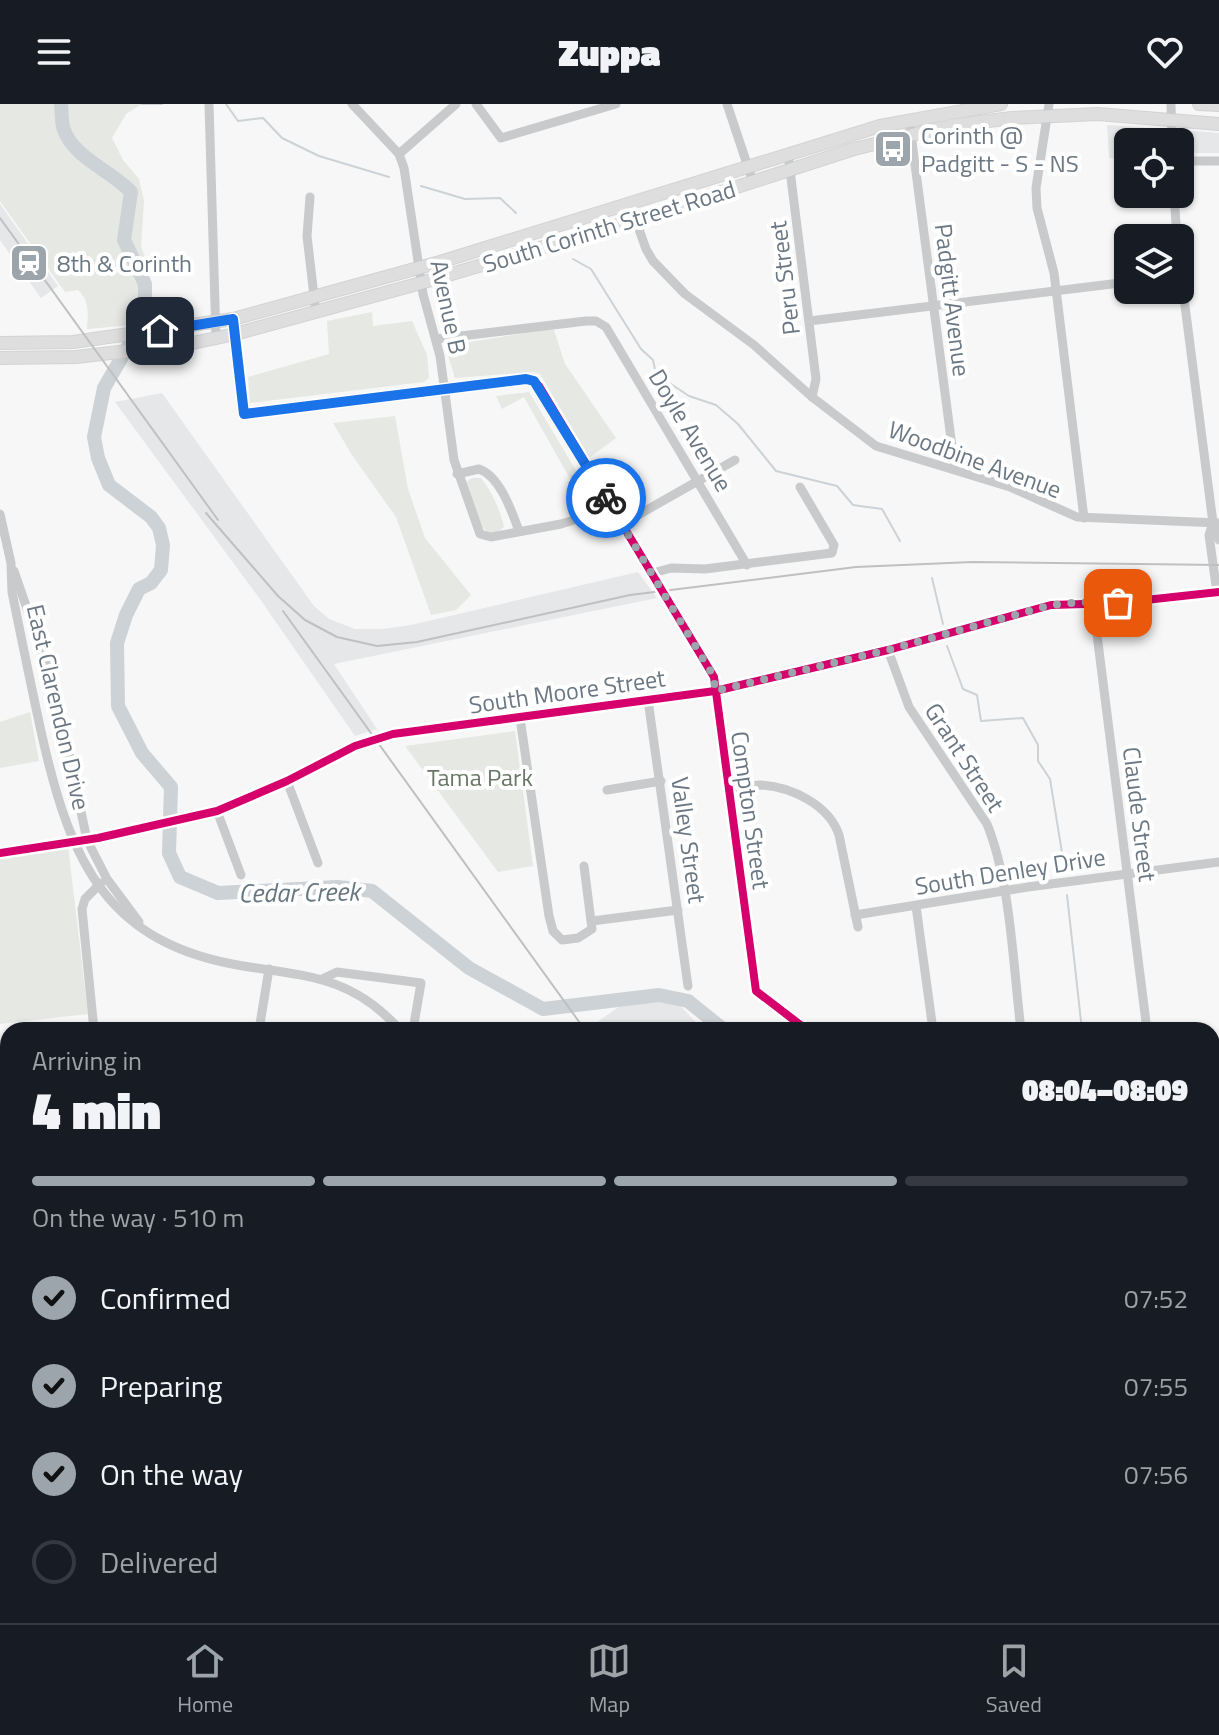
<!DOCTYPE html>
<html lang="en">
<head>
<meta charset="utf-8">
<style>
	body { margin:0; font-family:"Titillium Web",sans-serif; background:#242831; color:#f1f3f6; height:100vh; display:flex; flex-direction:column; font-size:30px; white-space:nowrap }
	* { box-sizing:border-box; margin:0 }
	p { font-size:26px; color:#9ea1a6 }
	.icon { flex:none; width:44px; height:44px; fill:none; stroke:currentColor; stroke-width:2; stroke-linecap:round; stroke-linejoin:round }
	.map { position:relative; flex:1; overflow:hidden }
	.panel { position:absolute; left:0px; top:918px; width:1220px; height:602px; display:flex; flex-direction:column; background:#171b24; border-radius:24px 24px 0 0; box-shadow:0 2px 6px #0004 }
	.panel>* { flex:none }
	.tools { position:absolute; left:1114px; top:24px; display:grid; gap:16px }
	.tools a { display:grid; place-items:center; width:80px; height:80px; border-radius:12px; background:#171b24; box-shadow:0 2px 6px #0004; font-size:40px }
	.pin { position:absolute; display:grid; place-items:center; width:68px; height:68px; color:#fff; margin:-34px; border-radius:16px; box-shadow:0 4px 12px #0006 }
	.courier { position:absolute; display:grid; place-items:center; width:80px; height:80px; margin:-40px; border:6px solid #1a73e8; border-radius:50%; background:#fff; color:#222; box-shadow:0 2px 10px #0007 }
	.summary em { font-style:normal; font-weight:800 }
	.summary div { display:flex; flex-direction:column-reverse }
	.summary { display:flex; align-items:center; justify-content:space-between; height:136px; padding:0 32px }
	h1 { font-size:52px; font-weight:800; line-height:60px }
	.bar { display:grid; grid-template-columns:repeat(4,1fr); gap:12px 8px; align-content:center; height:96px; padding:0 32px }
	.bar i { height:10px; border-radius:6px; background:#363941 }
	.bar .current { background:#9ca4ac }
	.bar p { grid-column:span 4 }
	ol { padding:0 32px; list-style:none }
	li { display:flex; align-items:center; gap:24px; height:88px }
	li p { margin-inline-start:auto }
	li .icon { padding:8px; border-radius:50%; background:#9ca4ac; color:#111; stroke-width:4 }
	li:last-child { color:#9ea1a6 }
	li i { width:44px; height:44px; border:4px solid #363941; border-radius:50% }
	header { display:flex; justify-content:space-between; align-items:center; height:104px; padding:0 32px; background:#171b24; font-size:36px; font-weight:800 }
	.tab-bar { display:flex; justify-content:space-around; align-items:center; height:112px; border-top:2px solid #363941; background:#171b24; font-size:22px; color:#9ea1a6 }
	.tab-bar a { display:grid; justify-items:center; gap:4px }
	.tab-bar .current { color:#9ca4ac }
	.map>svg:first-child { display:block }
	.built { fill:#e6e7e8 }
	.green { fill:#e6e8e4 }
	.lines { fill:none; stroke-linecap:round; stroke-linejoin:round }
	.stream { stroke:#ccd2d5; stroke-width:2 }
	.river { stroke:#ccd2d5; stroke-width:14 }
	.major-casing { stroke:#d2d3d4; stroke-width:14 }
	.highway-casing { stroke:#d3d4d4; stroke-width:16 }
	.minor { stroke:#c8cacb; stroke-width:9 }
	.major { stroke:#dededf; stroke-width:12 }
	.highway { stroke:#dededf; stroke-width:14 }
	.tram { stroke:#bfc1c1; stroke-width:2 }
	.cycleway-casing { stroke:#fff; stroke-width:13 }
	.cycleway { stroke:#d6006c; stroke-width:8 }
	.done { stroke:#9ca4ac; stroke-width:8; stroke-dasharray:0 14.4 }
	.route { stroke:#1a73e8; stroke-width:10 }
	.labels { text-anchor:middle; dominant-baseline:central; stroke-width:8; stroke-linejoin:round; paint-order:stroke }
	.poi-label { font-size:24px; fill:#6b7883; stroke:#fff; text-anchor:start }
	.street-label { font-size:24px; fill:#6b7883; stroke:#fff }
	.park-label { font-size:24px; fill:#677665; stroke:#fff }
	.water-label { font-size:26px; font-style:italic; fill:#67777f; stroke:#fff }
</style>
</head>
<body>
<header><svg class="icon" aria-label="menu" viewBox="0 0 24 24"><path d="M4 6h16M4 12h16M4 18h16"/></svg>Zuppa<svg class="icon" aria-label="heart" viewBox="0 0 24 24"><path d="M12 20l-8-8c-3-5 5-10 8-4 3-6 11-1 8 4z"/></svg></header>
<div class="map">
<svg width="1219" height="1519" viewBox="0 0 1219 1519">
	<rect width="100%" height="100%" fill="#f7f7f7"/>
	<!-- built -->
	<g class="built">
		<path d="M1107,21L1161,25L1162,38H1128V55L1109,54Z"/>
		<path d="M1182,26L1219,29V49H1182Z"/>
		<path d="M0,100L58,182L41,194L0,136Z"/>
		<path d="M162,289L314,502L329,515L355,525H383L411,521L638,468L657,494L334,560L377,625L355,632L262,498L115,298Z"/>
		<path d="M675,896L703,926H596L593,921L620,902Z"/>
	</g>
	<!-- green -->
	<g class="green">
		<path d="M0,0H142L126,10L112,34L123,56L139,75L144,97L141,143L146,155L157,219L87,225C88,210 90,197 78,186L65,188L0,97Z"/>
		<path d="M372,208L373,222L412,217L427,251L429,274L424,278L250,299L248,273L329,250L327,217Z"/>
		<path d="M543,226H554L565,260L616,334L589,354L540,270L533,268L455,274L445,242Z"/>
		<path d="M529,288L592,393L583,398L524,293L502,305L496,292Z"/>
		<path d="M395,312L408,385L425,434L471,491L456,506L431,511L396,413L352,351L333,319Z"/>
		<path d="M472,374H481C491,386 501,408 504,423L498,428L489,429L481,422L465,379Z"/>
		<path d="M30,608L39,657L0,664V618Z"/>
		<path d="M515,627L533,762L498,768L405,642Z"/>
		<path d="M68,742L88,910L0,920V750Z"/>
	</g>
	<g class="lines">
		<!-- stream -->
		<g class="stream">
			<path d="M142,0H162"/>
			<path d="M226,0L238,17L263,14L282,34L319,52L389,73"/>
			<path d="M421,82L465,95L500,94L516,109"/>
			<path d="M573,155L591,165L641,245L653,256L656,270L689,292L716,301L738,320L776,367L837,382L853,401L882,405L900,437"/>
			<path d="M932,474L943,520"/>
			<path d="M947,542L963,585L977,591L981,617L1023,614L1038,641V657L1050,675L1065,767"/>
			<path d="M1067,791L1082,926"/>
		</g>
		<!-- river -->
		<g class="river">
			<path d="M61,0C62,8 61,19 64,26C74,54 112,67 131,88L124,136L145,180V213L104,284L94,333L98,354L109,381L151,413L159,424L163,441L161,466L151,479L139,485L126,511L117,539L118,602L142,649L171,683L169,749L180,773L218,789L338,783L372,787L469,864L543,905L659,891L688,897L724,926"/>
			<path d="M973,1519L974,1512"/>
		</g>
		<defs>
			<g id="major">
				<path d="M1199,0L1219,1"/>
				<path d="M0,239L73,238L233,215L440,158L880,22L1001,0"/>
				<path d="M0,254L76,253L188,240L235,230L421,179L635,116L854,45L949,22L1012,14L1098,10L1219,20"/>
				<path d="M0,1306H8"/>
				<path d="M0,1413L8,1414"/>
				<path d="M502,1512L511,1519"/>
			</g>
			<g id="highway">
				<path d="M0,1339L8,1340"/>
				<path d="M0,1369L8,1370"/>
				<path d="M0,1393L8,1395"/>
				<path d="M316,1512L326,1519"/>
				<path d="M354,1512L366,1519"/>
				<path d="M397,1512L407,1519"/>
				<path d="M443,1512L452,1519"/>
				<path d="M484,1512L497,1519"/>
			</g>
		</defs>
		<!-- major casing -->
		<use href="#major" class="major-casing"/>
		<!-- highway casing -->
		<use href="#highway" class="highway-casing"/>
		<!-- minor -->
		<g class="minor">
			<path d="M209,0L216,234"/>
			<path d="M352,0L399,50L404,64L423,190L440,252L454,356L480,430L491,433L561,420L574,416L607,396"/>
			<path d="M476,0L501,34L616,0"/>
			<path d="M727,0L753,78"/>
			<path d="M1049,0L1036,84L1037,104L1054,169L1084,414"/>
			<path d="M1171,0L1172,38"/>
			<path d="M909,15L955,365"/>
			<path d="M399,50L456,0"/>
			<path d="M788,50L816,275L812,293"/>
			<path d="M1180,57H1219"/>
			<path d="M1174,90L1177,134"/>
			<path d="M310,93L307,132L316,209"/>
			<path d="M630,100L646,145L653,157L685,190L754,241L812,293L876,342L1010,383L1077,413L1219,419"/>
			<path d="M1180,163L1213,419L1219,436"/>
			<path d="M233,215L244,310L526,275L534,277L539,282L714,573L756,887L807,926"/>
			<path d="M809,217L1128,178"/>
			<path d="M436,235L586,217H596L606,223L747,461"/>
			<path d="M457,370L479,365C500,372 512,408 519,427"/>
			<path d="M0,410L11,459L12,488C22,537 32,587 43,636C71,758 107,840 243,862C308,872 353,873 400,926"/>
			<path d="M1213,419L1209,431L1216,482L1219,485"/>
			<path d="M622,420L735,356"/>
			<path d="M14,467L56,589L87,736L107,775L139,818"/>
			<path d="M653,469L671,464L705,465L832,449L834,441L800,383"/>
			<path d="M1093,499L1147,926"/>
			<path d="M888,546L909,603L987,720C1011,779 1013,862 1021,926"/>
			<path d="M648,596L688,882"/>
			<path d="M520,614L549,812L553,827L562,836L578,834L592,825L584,762"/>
			<path d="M287,677L318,759"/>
			<path d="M729,685C739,684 751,681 761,681C792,683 829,701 839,731L858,823"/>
			<path d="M607,686L661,677"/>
			<path d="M217,707L241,771"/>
			<path d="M0,749L98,734L217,707L287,677L355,642L393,630L715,587L888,546L1051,501L1118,499L1219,488"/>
			<path d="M916,802L933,926"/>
			<path d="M855,811L1028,783L1219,758"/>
			<path d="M592,817L678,806"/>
			<path d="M322,875L337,868L421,879L413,926"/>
			<path d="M94,926L82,805L85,795L101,779"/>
			<path d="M259,926L269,865"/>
			<path d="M0,991L8,990"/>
			<path d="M1212,1026L1219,1025"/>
			<path d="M0,1067L8,1066"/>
			<path d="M0,1115L8,1179"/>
			<path d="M1212,1178L1219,1177"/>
			<path d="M1212,1287L1214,1302"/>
			<path d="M114,1512L116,1519"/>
			<path d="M208,1512L209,1519"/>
			<path d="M696,1512L697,1519"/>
			<path d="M810,1512L811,1519"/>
			<path d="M906,1512L916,1519"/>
			<path d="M926,1512L936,1519"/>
			<path d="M1215,1519L1219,1518"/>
		</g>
		<!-- major -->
		<use href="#major" class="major"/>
		<!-- highway -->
		<use href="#highway" class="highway"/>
		<!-- tram -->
		<g class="tram">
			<path d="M0,114L218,416"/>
			<path d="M206,409L278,492L305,516L337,533L377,542L417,538L630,491L856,463L972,458L1219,461"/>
			<path d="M283,507L585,926"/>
			<path d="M1051,1512L1059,1519"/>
		</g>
		<defs>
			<g id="cycleway">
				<path d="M233,215L244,310L526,275L534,277L539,282L714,573L756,887L807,926"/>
				<path d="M0,749L98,734L217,707L287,677L355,642L393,630L715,587L888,546L1051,501L1118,499L1219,488"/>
			</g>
		</defs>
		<!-- cycleway casing -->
		<use href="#cycleway" class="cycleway-casing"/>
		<!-- cycleway -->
		<use href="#cycleway" class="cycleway"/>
	</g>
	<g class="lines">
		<!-- done -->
		<path class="done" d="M606,394L714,573L715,587L888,546L1051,501L1080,498L1118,499"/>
		<!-- route -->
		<path class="route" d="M160,227L233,215L244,310L526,275L534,277L606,394"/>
	</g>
	<!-- icons -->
	<defs>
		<symbol id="bus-square" viewBox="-11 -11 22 22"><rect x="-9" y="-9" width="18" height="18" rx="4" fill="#9ca4ac" stroke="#fff"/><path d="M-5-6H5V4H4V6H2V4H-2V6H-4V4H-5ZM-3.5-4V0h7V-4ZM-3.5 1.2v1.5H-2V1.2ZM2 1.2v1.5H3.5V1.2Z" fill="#fff"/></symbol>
		<symbol id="station-square" viewBox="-11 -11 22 22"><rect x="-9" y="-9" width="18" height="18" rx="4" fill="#9ca4ac" stroke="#fff"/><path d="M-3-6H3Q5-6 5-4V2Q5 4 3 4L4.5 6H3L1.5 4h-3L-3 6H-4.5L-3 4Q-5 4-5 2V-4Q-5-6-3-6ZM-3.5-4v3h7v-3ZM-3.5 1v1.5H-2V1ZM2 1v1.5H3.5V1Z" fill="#fff"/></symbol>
	</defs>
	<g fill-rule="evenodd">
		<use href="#bus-square" x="871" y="23" width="44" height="44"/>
		<use href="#station-square" x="7" y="137" width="44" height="44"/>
	</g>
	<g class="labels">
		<!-- poi labels -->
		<g class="poi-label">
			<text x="921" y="31">Corinth @<tspan x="921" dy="28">Padgitt - S - NS</tspan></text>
			<text x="57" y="159">8th &amp; Corinth</text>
		</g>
		<!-- street labels -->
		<g class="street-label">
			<text transform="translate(609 122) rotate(-17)">South Corinth Street Road</text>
			<text transform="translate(784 174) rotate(-97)">Peru Street</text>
			<text transform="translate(953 196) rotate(83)">Padgitt Avenue</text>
			<text transform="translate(449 203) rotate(78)">Avenue B</text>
			<text transform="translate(691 326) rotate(59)">Doyle Avenue</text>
			<text transform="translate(975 355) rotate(20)">Woodbine Avenue</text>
			<text transform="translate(567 587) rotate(-8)">South Moore Street</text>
			<text transform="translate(59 603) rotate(77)">East Clarendon Drive</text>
			<text transform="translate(965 653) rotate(57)">Grant Street</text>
			<text transform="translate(751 706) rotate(82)">Compton Street</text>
			<text transform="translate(1140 710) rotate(83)">Claude Street</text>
			<text transform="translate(689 736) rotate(82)">Valley Street</text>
			<text transform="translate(1010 767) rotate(-9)">South Denley Drive</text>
		</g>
		<!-- park labels -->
		<g class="park-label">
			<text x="480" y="673">Tama Park</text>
		</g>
		<!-- water labels -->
		<g class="water-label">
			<text transform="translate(299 788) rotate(-1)">Cedar Creek</text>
		</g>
	</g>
</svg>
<div class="tools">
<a><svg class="icon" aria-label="locate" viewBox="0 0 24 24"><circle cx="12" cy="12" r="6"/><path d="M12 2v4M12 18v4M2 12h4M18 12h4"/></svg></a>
<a><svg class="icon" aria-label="layers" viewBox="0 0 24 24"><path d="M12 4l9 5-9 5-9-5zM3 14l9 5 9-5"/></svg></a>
</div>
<div class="pin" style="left:1118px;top:499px;background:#ea580c"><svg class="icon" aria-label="bag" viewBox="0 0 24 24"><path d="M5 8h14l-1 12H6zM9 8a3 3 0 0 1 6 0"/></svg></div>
<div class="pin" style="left:160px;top:227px;background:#1f2937"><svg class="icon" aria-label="home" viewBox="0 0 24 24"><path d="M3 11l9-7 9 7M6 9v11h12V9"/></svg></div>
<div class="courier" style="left:606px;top:394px"><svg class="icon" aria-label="bike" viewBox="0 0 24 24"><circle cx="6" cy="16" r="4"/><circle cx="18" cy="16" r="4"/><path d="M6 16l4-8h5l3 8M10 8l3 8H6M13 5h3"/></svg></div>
<section class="panel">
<div class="summary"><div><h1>4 min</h1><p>Arriving in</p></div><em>08:04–08:09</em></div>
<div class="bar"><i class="current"></i><i class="current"></i><i class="current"></i><i></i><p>On the way · 510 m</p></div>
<ol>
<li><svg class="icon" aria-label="check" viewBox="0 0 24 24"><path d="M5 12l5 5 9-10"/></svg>Confirmed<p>07:52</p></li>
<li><svg class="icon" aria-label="check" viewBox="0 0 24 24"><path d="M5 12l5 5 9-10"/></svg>Preparing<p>07:55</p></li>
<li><svg class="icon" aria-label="check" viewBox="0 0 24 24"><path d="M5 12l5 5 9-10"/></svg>On the way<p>07:56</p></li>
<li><i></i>Delivered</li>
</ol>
</section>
</div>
<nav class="tab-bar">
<a class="current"><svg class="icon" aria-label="home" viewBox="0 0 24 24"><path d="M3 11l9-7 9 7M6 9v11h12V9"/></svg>Home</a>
<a><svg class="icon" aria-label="map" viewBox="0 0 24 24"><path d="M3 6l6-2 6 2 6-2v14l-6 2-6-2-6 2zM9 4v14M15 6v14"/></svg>Map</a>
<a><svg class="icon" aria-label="saved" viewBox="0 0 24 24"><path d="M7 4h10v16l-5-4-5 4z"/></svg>Saved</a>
</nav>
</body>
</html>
